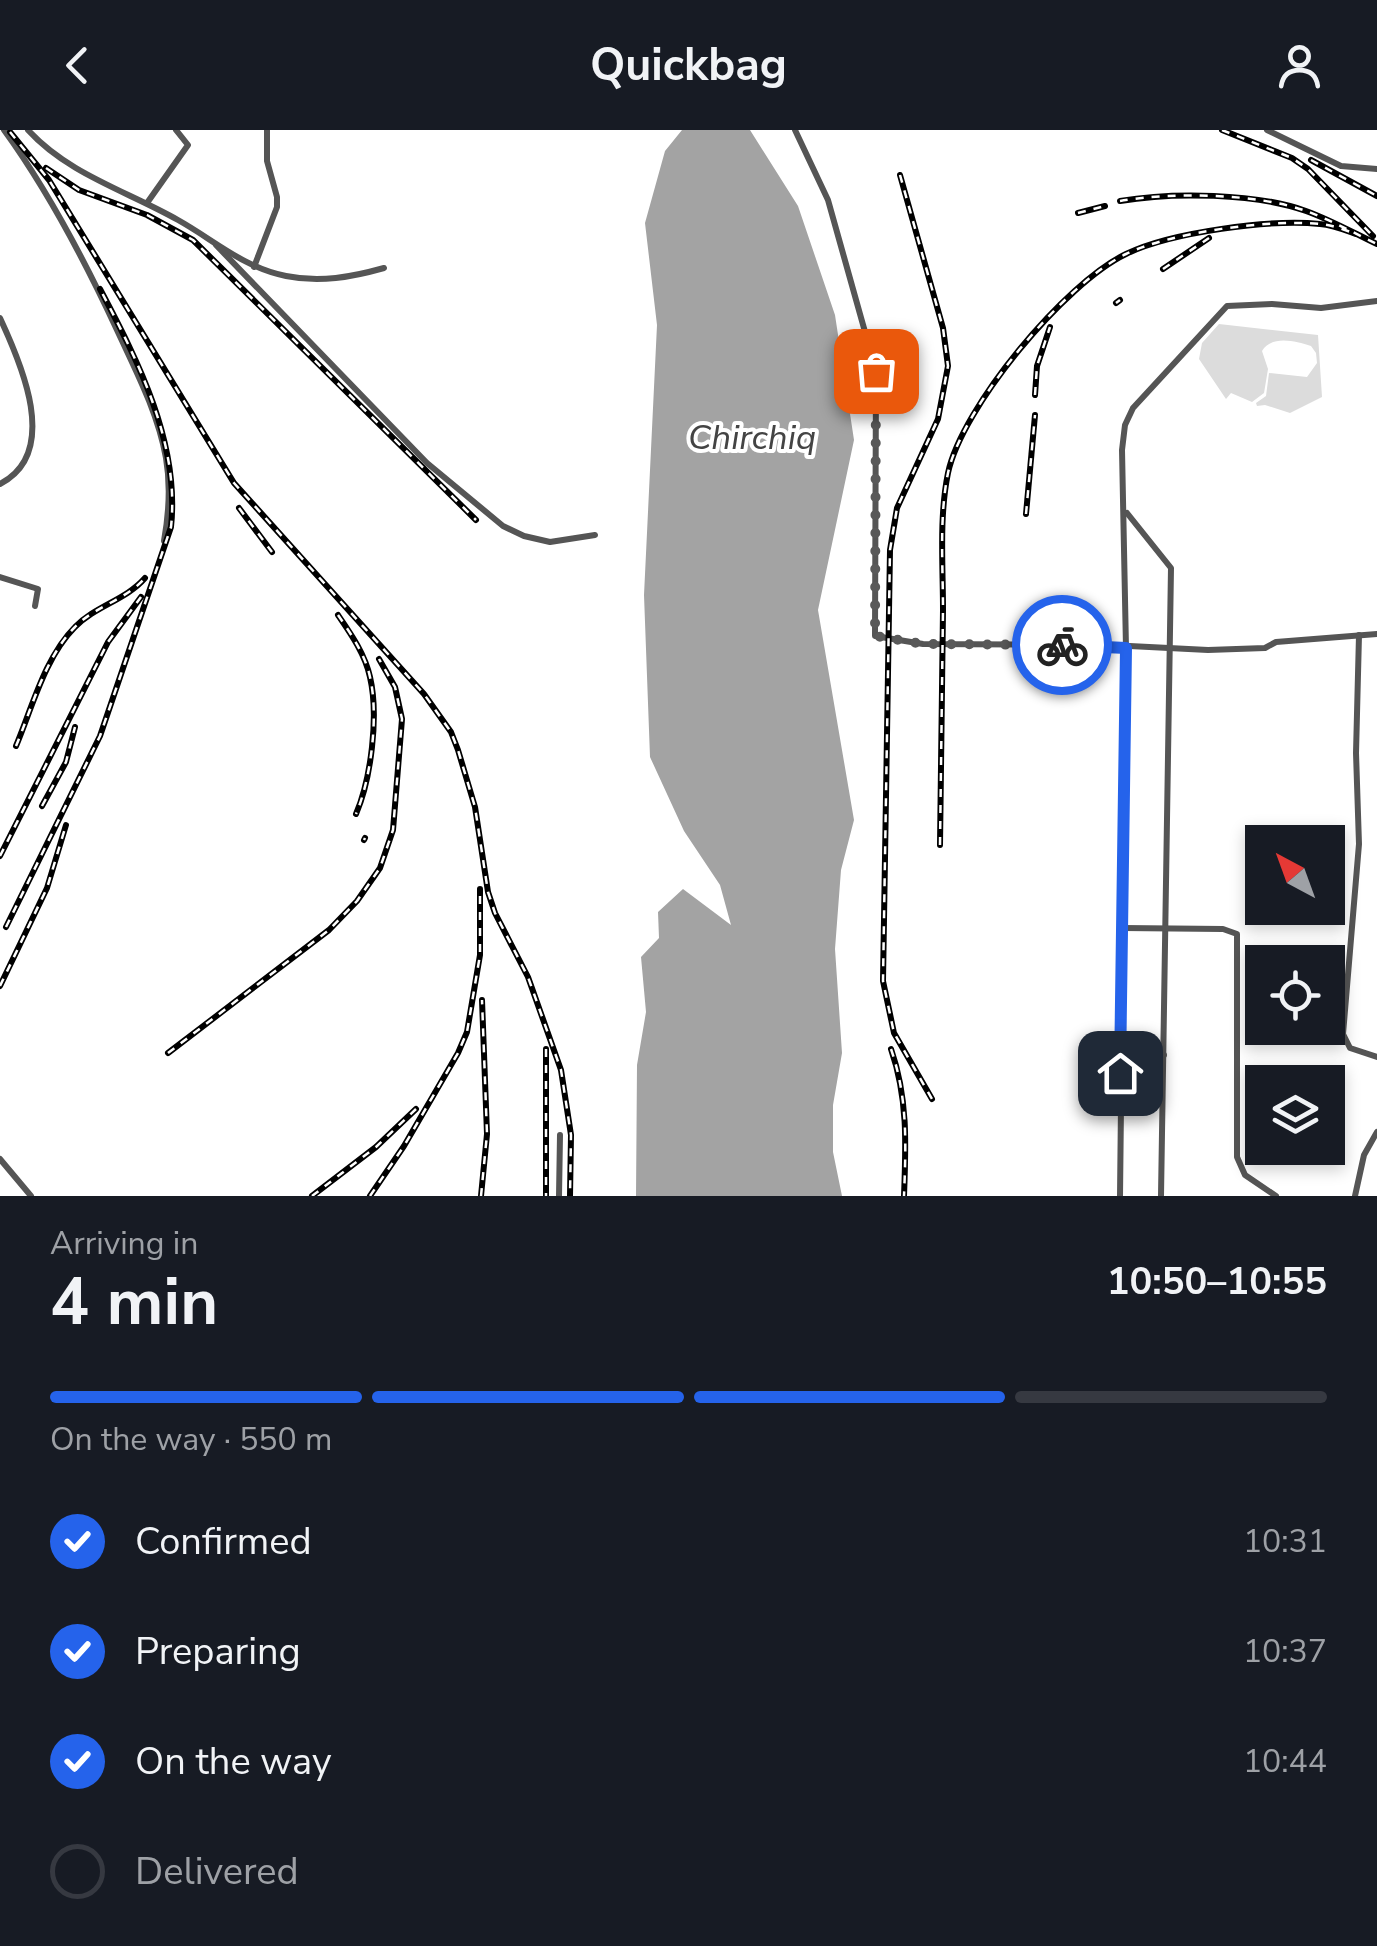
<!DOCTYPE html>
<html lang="en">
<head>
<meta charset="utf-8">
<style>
	body { margin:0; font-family:"Nunito Sans",sans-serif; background:#242831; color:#f1f3f6; height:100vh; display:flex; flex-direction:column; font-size:38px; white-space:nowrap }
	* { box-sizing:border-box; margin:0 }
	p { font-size:32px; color:#9ea1a6 }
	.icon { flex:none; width:55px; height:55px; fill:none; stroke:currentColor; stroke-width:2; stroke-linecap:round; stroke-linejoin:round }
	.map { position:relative; height:1066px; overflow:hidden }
	.panel { display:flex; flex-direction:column; background:#171b24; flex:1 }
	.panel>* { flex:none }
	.needle { width:65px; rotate:319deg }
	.buttons { position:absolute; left:1245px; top:695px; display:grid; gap:20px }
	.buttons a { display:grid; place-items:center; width:100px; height:100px; border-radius:0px; background:#171b24; box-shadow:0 5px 15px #0003; font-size:50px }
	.pin { position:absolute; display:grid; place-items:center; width:85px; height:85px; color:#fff; margin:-42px; border-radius:20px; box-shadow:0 5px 15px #0006 }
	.courier { position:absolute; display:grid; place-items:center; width:100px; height:100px; margin:-50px; border:8px solid #2563eb; border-radius:50%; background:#fff; color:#222; box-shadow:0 2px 12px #0007 }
	.summary em { font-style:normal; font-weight:700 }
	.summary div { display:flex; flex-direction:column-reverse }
	.summary { display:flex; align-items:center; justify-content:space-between; height:170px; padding:0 50px }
	h1 { font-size:65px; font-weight:700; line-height:75px }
	.bar { display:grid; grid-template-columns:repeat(4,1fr); gap:15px 10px; align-content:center; height:120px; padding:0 50px }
	.bar i { height:12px; border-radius:8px; background:#363941 }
	.bar .selected { background:#2563eb }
	.bar p { grid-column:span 4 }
	ol { padding:0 50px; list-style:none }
	li { display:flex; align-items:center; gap:30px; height:110px }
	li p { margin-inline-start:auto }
	li .icon { padding:10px; border-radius:50%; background:#2563eb; color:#fff; stroke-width:4 }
	li:last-child { color:#9ea1a6 }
	li i { width:55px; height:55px; border:5px solid #363941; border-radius:50% }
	header { display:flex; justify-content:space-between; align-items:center; height:130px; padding:0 50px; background:#171b24; font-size:45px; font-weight:700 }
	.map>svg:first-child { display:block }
	.green { fill:#dcdcdc }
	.water { fill:#a3a3a3 }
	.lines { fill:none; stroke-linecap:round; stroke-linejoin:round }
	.minor { stroke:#555; stroke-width:6 }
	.rail-casing { stroke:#000; stroke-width:6 }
	.rail { stroke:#fff; stroke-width:2.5; stroke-dasharray:8; stroke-linecap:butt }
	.done { stroke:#595959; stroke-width:10; stroke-dasharray:0 18 }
	.route { stroke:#2563eb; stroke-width:12 }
	.labels { text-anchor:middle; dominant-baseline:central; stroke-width:8; stroke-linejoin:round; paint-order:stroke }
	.water-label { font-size:35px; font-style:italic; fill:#444; stroke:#fff }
</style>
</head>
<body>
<header><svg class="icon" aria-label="back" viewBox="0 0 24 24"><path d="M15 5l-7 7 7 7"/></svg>Quickbag<svg class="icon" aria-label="person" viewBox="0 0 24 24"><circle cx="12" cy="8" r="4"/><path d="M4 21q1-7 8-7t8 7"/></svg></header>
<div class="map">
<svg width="1377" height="1066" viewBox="0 0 1377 1066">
	<rect width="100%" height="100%" fill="#fff"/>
	<!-- green -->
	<path class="green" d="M1219,194L1318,205L1322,267L1290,283L1265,275L1257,276L1256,273L1266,266L1269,243L1307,247L1317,233L1316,223L1311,216C1295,211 1272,205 1262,221L1268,239L1264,263L1252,272L1231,263L1226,269L1199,229L1202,213Z"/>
	<!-- water -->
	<path class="water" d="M682,0H750L798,76L835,185L854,310L818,480L854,690L841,740L835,819L842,923L833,975V1022L842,1066H636L637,935L646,882L641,827L659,808L658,782L683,759L731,795L720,755L684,701L650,627L644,465L657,195L645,93L665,21Z"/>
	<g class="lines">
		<!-- minor -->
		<g class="minor">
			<path d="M4,0C49,62 85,131 117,200C136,241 158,283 166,328C171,357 169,383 164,411"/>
			<path d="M28,0C68,44 127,61 178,90C214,110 244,138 286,146C320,153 352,147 384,138"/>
			<path d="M795,0L828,70L876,241L875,506L923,514L1110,515L1208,520L1265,518L1276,512L1377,504"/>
			<path d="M1267,0L1341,36L1377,39"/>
			<path d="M147,73L188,15L176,0"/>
			<path d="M216,115L427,333L503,396L524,406L550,412L595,405"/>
			<path d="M254,137L277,77V67L267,31V0"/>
			<path d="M0,188C21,233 61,323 0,354"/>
			<path d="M1127,383L1171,438L1161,1066"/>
			<path d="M0,447L38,459L35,476"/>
			<path d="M1359,505L1356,623L1359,714L1343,904L1350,918L1377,927"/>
			<path d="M1123,798L1223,799L1237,804V1027L1245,1045L1276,1066"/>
			<path d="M1120,925H1164"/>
			<path d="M0,1029L31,1066"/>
			<path d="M559,1066L560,1005"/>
			<path d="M1120,1066L1126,518L1122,320L1125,295L1133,278L1227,176L1272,174L1321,178L1377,171"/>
			<path d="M1355,1066L1364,1025L1377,1002"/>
		</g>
		<defs>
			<g id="rail">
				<path d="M1222,0L1292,28L1308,39L1373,106"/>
				<path d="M10,2L49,50L234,353L424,564L451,602L458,620L475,677L488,762L495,783L528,847L561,940L571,1005L570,1066"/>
				<path d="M1311,30L1377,66"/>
				<path d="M46,38L79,60L147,85L193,110L476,390"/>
				<path d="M900,45L943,198L948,236L938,289L897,378L890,420L883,851L894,903L932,969"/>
				<path d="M1120,71C1172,62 1256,63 1306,81C1331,90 1354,103 1377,114"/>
				<path d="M1078,83L1105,76"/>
				<path d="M1163,139L1209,108"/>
				<path d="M1116,173L1120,170"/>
				<path d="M1035,265L1037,236L1050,197"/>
				<path d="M239,378L272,422"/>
				<path d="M1026,384L1035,285"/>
				<path d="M338,485C351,504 365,524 370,547C379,586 371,649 356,684"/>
				<path d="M16,616C32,578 45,527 75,497C95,476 126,470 145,448"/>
				<path d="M42,676L66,632L75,597"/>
				<path d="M364,710L365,708"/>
				<path d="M940,715C941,637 942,558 943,480C943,435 939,387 948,343C962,277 1065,153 1126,124C1171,102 1271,89 1320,94C1333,95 1345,100 1356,104"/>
				<path d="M0,726L108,512L141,467"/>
				<path d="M6,797L100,606L171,397C180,313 138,231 100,159"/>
				<path d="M0,856L47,758L66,695"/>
				<path d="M546,919V1066"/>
				<path d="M891,919C908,968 906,1015 904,1066"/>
				<path d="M168,923L329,800L357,771L380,738L393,700L402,589L395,557L379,529"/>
				<path d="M312,1066L376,1017L416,979"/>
				<path d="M370,1066L404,1016L458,923L467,902L480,825V759"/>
				<path d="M481,1066L487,1004L482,870"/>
			</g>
		</defs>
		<!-- rail casing -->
		<use href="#rail" class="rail-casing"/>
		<!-- rail -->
		<use href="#rail" class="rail"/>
	</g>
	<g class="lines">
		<!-- done -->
		<path class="done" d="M876,241L875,506L923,514L1062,515"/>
		<!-- route -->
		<path class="route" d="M1062,515L1126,518L1120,943"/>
	</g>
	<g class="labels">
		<!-- water labels -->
		<g class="water-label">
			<text x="752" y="307">Chirchiq</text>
		</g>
	</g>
</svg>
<div class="buttons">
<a><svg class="needle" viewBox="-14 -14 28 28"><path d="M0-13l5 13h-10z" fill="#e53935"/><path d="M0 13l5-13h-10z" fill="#9ea1a6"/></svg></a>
<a><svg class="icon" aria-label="locate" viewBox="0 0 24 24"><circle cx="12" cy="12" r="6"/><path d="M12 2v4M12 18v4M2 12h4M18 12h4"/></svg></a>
<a><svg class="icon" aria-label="layers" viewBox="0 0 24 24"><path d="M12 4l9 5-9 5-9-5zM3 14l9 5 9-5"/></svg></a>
</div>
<div class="pin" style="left:876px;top:241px;background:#ea580c"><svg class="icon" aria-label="bag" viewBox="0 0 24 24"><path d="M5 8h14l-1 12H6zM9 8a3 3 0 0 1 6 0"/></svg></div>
<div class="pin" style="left:1120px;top:943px;background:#1f2937"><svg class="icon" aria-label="home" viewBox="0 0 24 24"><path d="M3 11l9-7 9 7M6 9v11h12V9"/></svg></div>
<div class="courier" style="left:1062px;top:515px"><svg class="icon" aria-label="bike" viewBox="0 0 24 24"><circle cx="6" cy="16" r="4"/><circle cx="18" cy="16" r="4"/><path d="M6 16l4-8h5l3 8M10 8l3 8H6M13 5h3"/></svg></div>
</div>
<section class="panel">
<div class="summary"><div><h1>4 min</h1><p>Arriving in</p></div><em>10:50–10:55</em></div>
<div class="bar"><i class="selected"></i><i class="selected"></i><i class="selected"></i><i></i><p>On the way · 550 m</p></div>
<ol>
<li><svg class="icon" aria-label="check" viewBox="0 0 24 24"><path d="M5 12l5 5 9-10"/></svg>Confirmed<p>10:31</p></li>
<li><svg class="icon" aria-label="check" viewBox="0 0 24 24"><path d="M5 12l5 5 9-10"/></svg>Preparing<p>10:37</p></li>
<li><svg class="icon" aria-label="check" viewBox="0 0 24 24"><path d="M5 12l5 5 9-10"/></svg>On the way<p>10:44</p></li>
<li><i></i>Delivered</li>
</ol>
</section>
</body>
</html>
